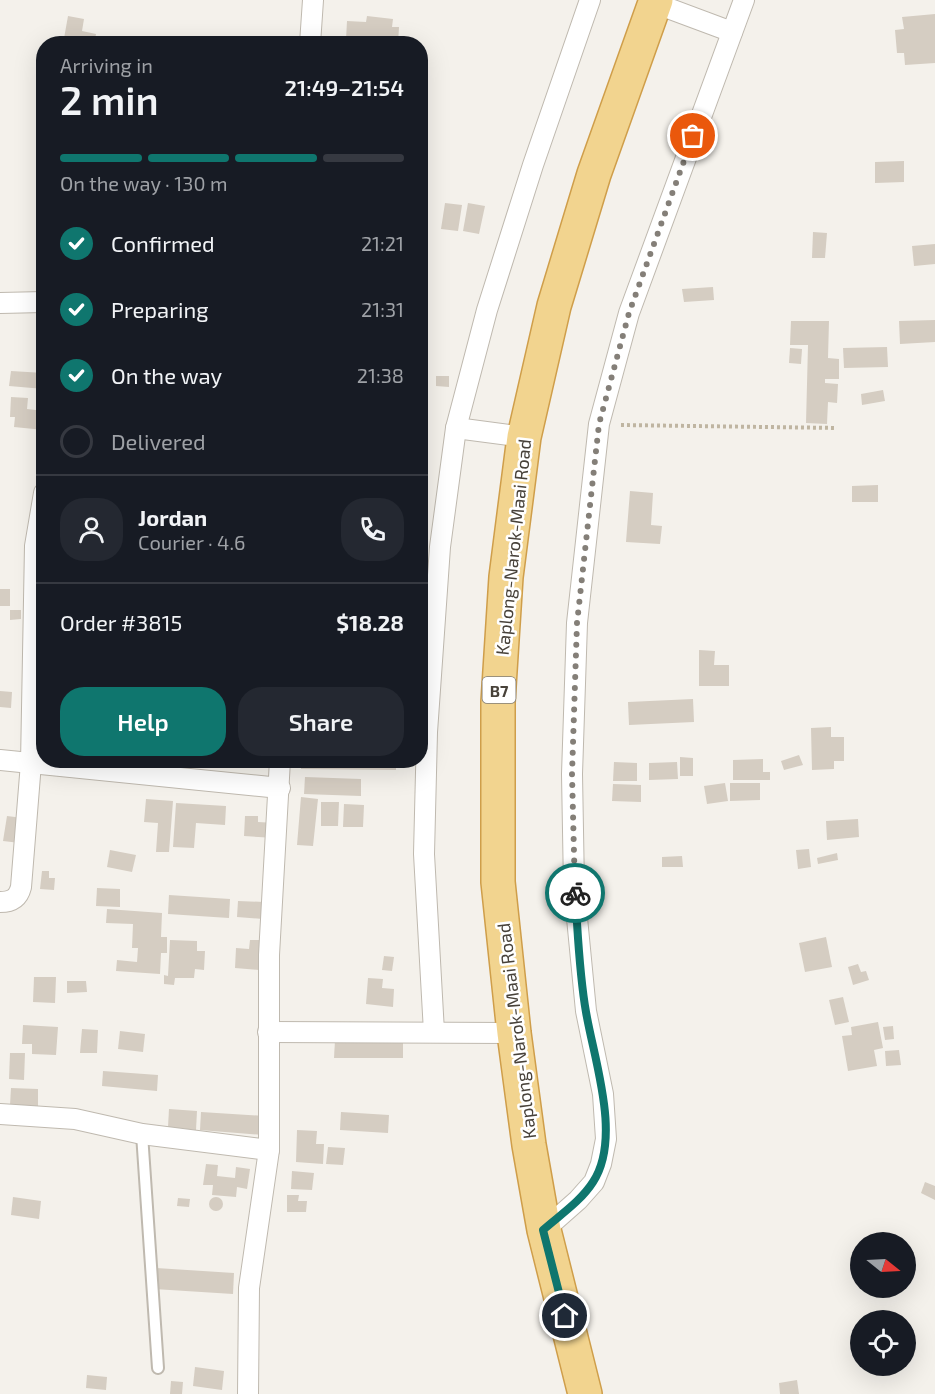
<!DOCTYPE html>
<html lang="en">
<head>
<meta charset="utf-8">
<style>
	body { margin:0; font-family:"Exo 2",sans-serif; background:#242831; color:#f1f3f6; height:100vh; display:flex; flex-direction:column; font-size:22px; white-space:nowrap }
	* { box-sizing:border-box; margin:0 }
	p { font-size:20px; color:#9ea1a6 }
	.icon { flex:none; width:33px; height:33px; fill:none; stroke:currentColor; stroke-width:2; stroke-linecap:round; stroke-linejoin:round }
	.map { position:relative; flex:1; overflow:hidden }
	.panel { position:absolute; left:36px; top:36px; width:392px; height:732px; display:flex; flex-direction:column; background:#171b24; border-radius:24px; box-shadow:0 6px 24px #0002 }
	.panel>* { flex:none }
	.needle { width:39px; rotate:108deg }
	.fabs { position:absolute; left:850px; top:1232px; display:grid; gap:12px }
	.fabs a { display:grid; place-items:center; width:66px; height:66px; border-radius:50%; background:#171b24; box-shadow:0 6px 24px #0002; font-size:30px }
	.pin { position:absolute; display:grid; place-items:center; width:51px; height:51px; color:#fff; margin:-26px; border:3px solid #fff; border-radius:50%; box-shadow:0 2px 6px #0007 }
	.courier { position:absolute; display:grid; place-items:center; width:60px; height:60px; margin:-30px; border:4px solid #0f766e; border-radius:50%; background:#fff; color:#222; box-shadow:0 2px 8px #0007 }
	.headline em { font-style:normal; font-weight:600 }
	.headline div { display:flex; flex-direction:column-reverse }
	.headline { display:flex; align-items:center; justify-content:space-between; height:102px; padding:0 24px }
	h1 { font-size:39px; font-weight:600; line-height:45px }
	.bar { display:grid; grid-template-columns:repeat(4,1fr); gap:9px 6px; align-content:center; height:72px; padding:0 24px }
	.bar i { height:8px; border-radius:4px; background:#363941 }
	.bar .selected { background:#0f766e }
	.bar p { grid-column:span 4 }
	.line { display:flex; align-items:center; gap:15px; padding:0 24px; border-top:2px solid #363941 }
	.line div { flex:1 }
	.round { display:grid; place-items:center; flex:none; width:63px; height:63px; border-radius:24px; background:#242831 }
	ol { padding:0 24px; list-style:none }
	li { display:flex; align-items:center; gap:18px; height:66px }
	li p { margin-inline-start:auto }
	li .icon { padding:6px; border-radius:50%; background:#0f766e; color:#fff; stroke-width:4 }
	li:last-child { color:#9ea1a6 }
	li i { width:33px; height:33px; border:3px solid #363941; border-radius:50% }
	.button { display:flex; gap:12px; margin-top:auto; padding:12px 24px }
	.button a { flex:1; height:69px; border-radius:24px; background:#0f766e; color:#fff; font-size:24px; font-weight:600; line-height:69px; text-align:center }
	.button a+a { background:#242831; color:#f1f3f6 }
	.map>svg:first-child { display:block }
	.building { fill:#d5cdc2 }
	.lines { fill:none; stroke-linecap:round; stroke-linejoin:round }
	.service-casing { stroke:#bfb9af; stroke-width:14 }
	.minor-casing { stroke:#bfb9af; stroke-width:22 }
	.trunk-casing { stroke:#cf9e4a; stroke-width:36 }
	.path { stroke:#bfb5a1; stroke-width:4; stroke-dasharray:3 3; stroke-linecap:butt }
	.service { stroke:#fff; stroke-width:10 }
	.minor { stroke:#fff; stroke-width:20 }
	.trunk { stroke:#f2d48f; stroke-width:33 }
	.done { stroke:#847f78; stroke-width:6; stroke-dasharray:0 10.8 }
	.route { stroke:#0f766e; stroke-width:8 }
	.labels { text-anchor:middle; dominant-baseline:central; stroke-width:5; stroke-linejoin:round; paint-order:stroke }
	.shield { fill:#fff; stroke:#7f7b75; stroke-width:1.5 }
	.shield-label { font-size:16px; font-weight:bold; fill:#48423a }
	.street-label { font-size:18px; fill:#48423a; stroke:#fff }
</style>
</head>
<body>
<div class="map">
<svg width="935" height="1394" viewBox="0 0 935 1394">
	<rect width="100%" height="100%" fill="#f4f1eb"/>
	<!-- building -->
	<g class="building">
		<path d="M935,14V63L905,65L904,53H897L895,30L904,29L902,17Z"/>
		<path d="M68,16L84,19L82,31L96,34L94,44H63Z"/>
		<path d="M367,16L393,19L392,27H399L398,44H359V42L346,40L347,21L366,22Z"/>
		<path d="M904,161V182L875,183V162Z"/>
		<path d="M445,203L462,205L458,231L441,229Z"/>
		<path d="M468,203L485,206L479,234L463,231Z"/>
		<path d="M813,232L827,233L825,258H812Z"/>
		<path d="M935,244V264L914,266L912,246Z"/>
		<path d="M713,287L714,300L684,302L682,289Z"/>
		<path d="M935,320V342L900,344L899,321Z"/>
		<path d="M791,321H829L828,358L839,359V379H825V383L838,384L837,403L828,402L827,424L806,423L808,345H790Z"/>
		<path d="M887,347L888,367L844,368L843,348Z"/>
		<path d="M790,348L802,349L801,364L789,363Z"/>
		<path d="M11,371L44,373V389L9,386Z"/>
		<path d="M436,376H449V387L436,386Z"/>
		<path d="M883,390L885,401L862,405L861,394Z"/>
		<path d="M11,397L28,398L27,409L44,411V430L14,427L15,417H10Z"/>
		<path d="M878,485V502H852V486Z"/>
		<path d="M630,491L653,493L651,525L662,526L660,544L626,542Z"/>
		<rect x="0" y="589" width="10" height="17"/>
		<path d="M10,610H21V619L10,620Z"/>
		<path d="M699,650L715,651L714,665H729V686H699Z"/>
		<path d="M0,691L12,692L11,708L0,707Z"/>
		<path d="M693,699L694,722L629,725L628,702Z"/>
		<path d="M831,727V737H844V761H834V769L812,770L811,728Z"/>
		<path d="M799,755L803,765L784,770L781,761Z"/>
		<path d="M680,757L693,758V776H680Z"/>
		<path d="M763,759V772H770V780H733V760Z"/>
		<path d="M301,760H396V770L301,769Z"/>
		<path d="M614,762L637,763V781H613Z"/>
		<path d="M677,762L678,779L649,780V763Z"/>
		<path d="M305,777L361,779V796L304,794Z"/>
		<path d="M725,783L728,801L707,804L704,786Z"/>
		<path d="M730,783H760V800L730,801Z"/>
		<path d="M613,784L641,785V802L612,801Z"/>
		<path d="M301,797L318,799L313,846L297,845Z"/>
		<path d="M146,799L173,801L169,852H156L158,823L144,822Z"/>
		<path d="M321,802H339L338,826H321Z"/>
		<path d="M176,803L226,806L225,825L196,823L194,848L173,847Z"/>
		<path d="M344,804L364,805L363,827H343Z"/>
		<path d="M7,816L23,818L20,843L3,841Z"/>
		<path d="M245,816H258V822L276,823L275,838L244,836Z"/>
		<path d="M858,819L859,837L827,840L826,821Z"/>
		<path d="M809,849L811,867L798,869L796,850Z"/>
		<path d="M110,850L136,855L132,872L107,867Z"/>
		<path d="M837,853L838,860L818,864L817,858Z"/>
		<path d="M682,856L683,867H662V857Z"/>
		<path d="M42,871H49V878H55L54,890L40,889Z"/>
		<path d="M97,888L120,889V907L96,906Z"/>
		<path d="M169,895L230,899L229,918L168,914Z"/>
		<path d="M238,901L264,902L263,919L237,917Z"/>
		<path d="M107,909L162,913L161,937H167V953H161L160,974L116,971L117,960L137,962L138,948H132L133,924L106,923Z"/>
		<path d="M826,937L832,967L805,972L799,943Z"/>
		<path d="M170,940L197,941V951H205L204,970L195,969L194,978H175L174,985L164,984V975L168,976Z"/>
		<path d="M250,940H261L259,970L235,968L236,948L249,949Z"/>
		<path d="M384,956L394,957L392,971L382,970Z"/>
		<path d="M858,964L861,972L866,971L869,980L853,985L848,967Z"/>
		<path d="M34,977H56L55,1003L33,1002Z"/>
		<path d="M368,978L383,979L382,988L394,989L393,1007L366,1004Z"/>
		<path d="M67,981H86L87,992L67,993Z"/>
		<path d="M843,997L849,1022L835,1025L829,1000Z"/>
		<path d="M878,1022L883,1048L874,1050L877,1066L848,1071L842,1036L852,1035L851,1027Z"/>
		<path d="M23,1025L58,1027L56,1055L32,1054V1044H22Z"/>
		<path d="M893,1026L894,1039L885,1040L883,1027Z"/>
		<path d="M82,1029L98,1030L97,1053H80Z"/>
		<path d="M120,1031L145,1034L143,1052L118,1049Z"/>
		<path d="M335,1040L403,1041V1058H334Z"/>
		<path d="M899,1050L901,1065L886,1066L885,1051Z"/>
		<path d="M10,1053H25L24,1080L9,1079Z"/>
		<path d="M103,1071L158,1075L157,1091L102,1086Z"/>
		<path d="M11,1088L38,1089V1106L10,1105Z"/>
		<path d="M169,1109L197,1111L196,1130L168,1127Z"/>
		<path d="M201,1112L265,1116L264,1135L200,1130Z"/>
		<path d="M341,1112L389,1115L388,1133L340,1130Z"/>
		<path d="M297,1130L317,1131L316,1144H324L323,1164L296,1162Z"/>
		<path d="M328,1147L345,1148L343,1165L326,1164Z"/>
		<path d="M206,1164L218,1165L217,1176L235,1178L236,1167L250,1169L247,1189L237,1187L236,1197L212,1195L213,1185H203Z"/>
		<path d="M292,1171L314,1173L312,1190L291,1189Z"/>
		<path d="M925,1182L935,1186V1200L921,1193Z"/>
		<path d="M287,1195H299L298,1201H307L306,1212H287Z"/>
		<path d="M13,1197L41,1201L39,1219L11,1215Z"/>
		<circle cx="216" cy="1204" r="7"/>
		<path d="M178,1198L190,1199L189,1207L177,1206Z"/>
		<path d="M156,1268L234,1273L233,1294L154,1289Z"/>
		<path d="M195,1367L224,1371L222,1390L193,1386Z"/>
		<path d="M87,1375L107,1377L106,1390L86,1388Z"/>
		<path d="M797,1380L799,1394H780L779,1383Z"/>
		<path d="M171,1381L183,1382L182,1394H170Z"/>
	</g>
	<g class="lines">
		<defs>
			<path id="service" d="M142,1134L158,1368"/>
			<g id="minor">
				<path d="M654,3L732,32"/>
				<path d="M310,44L313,0"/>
				<path d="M0,303L44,302"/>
				<path d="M456,428L524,437"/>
				<path d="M0,760L280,788"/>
				<path d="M0,902C11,902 18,899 21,887L31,763L35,546L44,493"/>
				<path d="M268,1032L514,1033"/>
				<path d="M434,1032L424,854L427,732L440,547L456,428L487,310L533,165L590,0"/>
				<path d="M0,1114L75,1119L142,1134L269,1150"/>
				<path d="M544,1230L578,1200L594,1182L601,1164L606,1139L603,1094L586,1011L574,887L572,774L577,623L599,424L629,313L744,0"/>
				<path d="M248,1394L249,1288L269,1150V955L280,760"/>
			</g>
			<path id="trunk" d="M585,1394L544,1230L529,1145L514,1033L498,882V702L506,577L524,437L554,306L594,174L656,0"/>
		</defs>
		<!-- service casing -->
		<use href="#service" class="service-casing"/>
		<!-- minor casing -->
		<use href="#minor" class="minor-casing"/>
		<!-- trunk casing -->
		<use href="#trunk" class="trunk-casing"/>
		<!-- path -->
		<path class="path" d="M621,425L837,428"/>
		<!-- service -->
		<use href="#service" class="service"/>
		<!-- minor -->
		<use href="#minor" class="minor"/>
		<!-- trunk -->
		<use href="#trunk" class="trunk"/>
	</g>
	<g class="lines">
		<!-- done -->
		<path class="done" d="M575,893L572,774L577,623L599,424L629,313L693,136"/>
		<!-- route -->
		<path class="route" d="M565,1316L543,1230C560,1215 581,1201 593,1182C622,1138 594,1060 586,1012C579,973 578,933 575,893"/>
	</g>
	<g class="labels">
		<!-- shield labels -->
		<rect class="shield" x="482.5" y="677" width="33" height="26" rx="4.5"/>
		<g class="shield-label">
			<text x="499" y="690">B7</text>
		</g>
		<!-- street labels -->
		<g class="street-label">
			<text transform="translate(513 547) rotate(-84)">Kaplong-Narok-Maai Road</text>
			<text transform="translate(516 1031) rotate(-97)">Kaplong-Narok-Maai Road</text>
		</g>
	</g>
</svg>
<div class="fabs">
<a><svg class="needle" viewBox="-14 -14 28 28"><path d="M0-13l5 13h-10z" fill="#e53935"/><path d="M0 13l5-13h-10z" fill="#9ea1a6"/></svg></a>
<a><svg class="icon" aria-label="locate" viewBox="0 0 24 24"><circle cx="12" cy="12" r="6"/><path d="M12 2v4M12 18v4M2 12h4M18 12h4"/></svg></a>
</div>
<div class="pin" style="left:693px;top:136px;background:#ea580c"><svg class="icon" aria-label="bag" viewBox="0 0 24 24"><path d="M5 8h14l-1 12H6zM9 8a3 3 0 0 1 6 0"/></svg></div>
<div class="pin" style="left:565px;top:1316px;background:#1f2937"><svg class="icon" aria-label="home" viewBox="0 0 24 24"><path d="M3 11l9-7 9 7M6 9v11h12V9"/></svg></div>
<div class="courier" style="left:575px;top:893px"><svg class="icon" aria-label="bike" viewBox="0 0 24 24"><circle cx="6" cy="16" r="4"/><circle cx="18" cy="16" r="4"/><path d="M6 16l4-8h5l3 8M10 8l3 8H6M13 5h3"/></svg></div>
<section class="panel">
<div class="headline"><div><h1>2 min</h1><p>Arriving in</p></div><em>21:49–21:54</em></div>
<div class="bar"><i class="selected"></i><i class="selected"></i><i class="selected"></i><i></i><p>On the way · 130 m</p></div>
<ol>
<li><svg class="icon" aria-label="check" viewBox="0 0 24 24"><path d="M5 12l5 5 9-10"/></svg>Confirmed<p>21:21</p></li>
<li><svg class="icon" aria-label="check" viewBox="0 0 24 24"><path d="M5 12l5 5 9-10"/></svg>Preparing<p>21:31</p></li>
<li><svg class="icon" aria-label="check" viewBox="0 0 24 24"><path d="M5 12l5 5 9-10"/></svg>On the way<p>21:38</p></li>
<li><i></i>Delivered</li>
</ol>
<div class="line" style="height:108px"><a class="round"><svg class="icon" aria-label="person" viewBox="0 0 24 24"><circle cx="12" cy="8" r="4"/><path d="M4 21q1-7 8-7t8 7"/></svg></a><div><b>Jordan</b><p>Courier · 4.6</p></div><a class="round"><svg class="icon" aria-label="phone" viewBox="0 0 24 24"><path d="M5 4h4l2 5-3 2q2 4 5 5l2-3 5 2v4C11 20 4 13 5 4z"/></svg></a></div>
<div class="line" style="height:78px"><div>Order #3815</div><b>$18.28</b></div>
<div class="button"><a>Help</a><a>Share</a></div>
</section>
</div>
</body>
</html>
